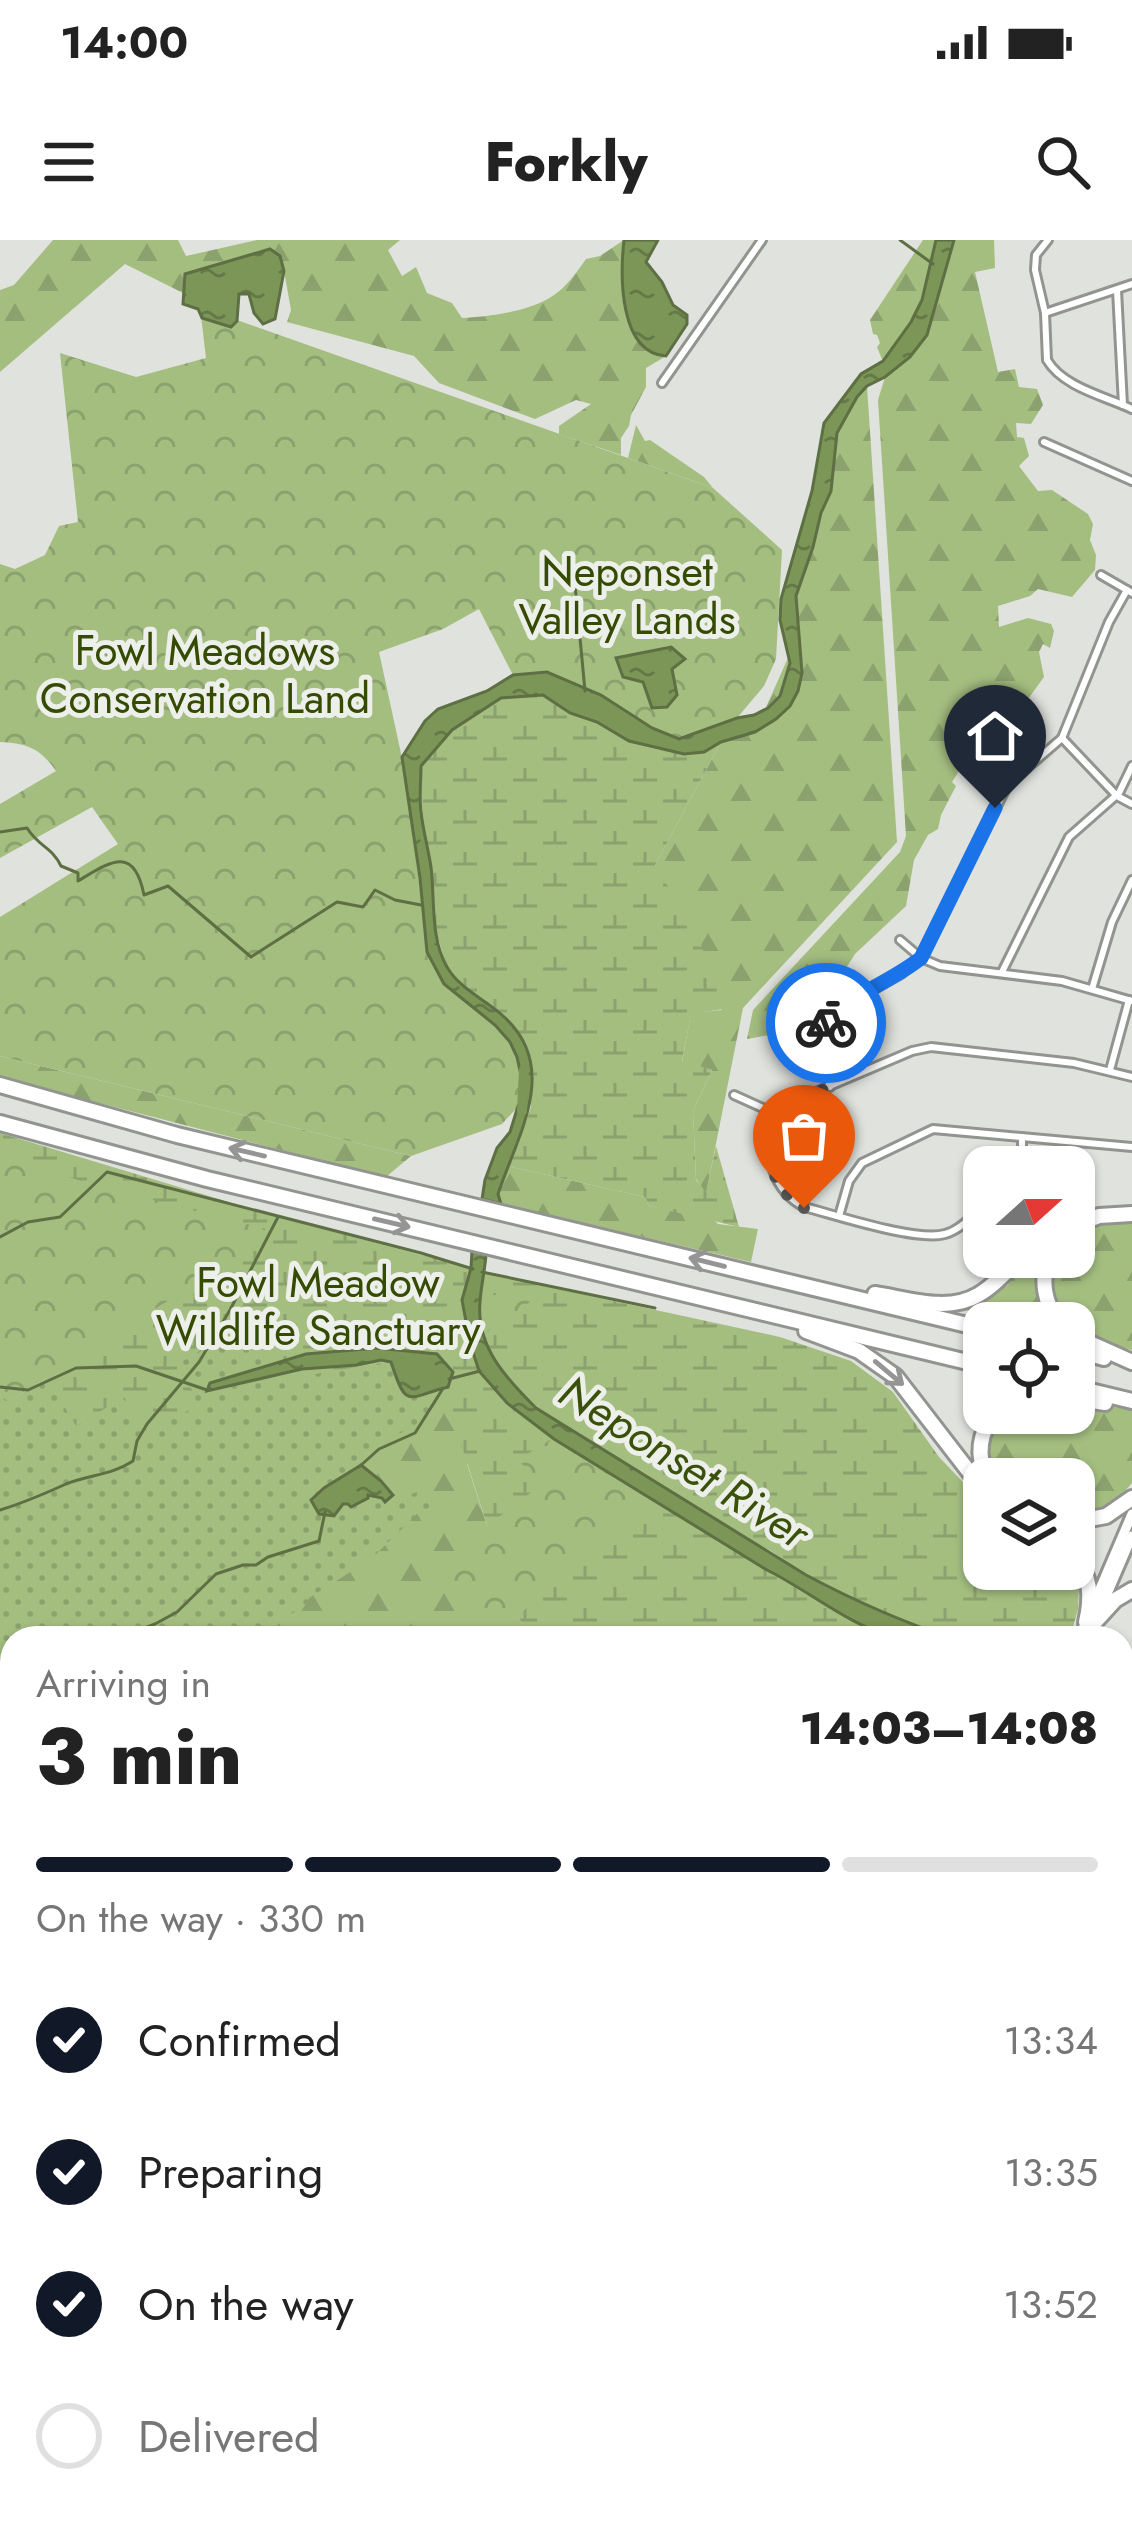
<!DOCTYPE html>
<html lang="en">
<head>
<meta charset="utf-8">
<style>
	body { margin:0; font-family:Jost,sans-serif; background:#f2f2f2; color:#222; height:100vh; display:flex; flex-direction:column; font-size:45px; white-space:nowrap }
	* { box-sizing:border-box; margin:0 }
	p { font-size:39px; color:#767676 }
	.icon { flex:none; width:66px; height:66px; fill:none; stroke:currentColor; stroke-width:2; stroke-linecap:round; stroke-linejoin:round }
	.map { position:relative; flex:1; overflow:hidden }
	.drawer { position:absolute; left:0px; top:1386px; width:1134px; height:903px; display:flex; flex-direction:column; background:#fff; border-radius:36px 36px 0 0; box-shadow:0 3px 9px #0004 }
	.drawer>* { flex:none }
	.needle { width:78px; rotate:69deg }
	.controls { position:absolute; left:963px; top:906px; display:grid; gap:24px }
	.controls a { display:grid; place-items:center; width:132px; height:132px; border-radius:24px; background:#fff; box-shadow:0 3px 9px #0004; font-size:60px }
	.pin { position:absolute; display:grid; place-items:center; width:102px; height:102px; color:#fff; margin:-123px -51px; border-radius:50% 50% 50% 0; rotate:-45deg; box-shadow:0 0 12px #0007 }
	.pin .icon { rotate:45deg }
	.courier { position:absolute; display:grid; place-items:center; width:120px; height:120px; margin:-60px; border:9px solid #1a73e8; border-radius:50%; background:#fff; color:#222; box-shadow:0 3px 15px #0007 }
	.summary em { font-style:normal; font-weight:800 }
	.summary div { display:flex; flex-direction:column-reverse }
	.summary { display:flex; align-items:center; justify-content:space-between; height:204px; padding:0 36px }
	h1 { font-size:78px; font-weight:800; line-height:90px }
	.bar { display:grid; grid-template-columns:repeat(4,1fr); gap:18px 12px; align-content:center; height:144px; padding:0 36px }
	.bar i { height:15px; border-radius:9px; background:#e0e0e0 }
	.bar .on { background:#111827 }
	.bar p { grid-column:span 4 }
	ol { padding:0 36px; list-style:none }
	li { display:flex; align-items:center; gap:36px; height:132px }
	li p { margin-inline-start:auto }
	li .icon { padding:12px; border-radius:50%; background:#111827; color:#fff; stroke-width:4 }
	li:last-child { color:#767676 }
	li i { width:66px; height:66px; border:6px solid #e0e0e0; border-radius:50% }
	.status { display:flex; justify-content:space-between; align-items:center; height:84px; padding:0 60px; background:#fff; direction:ltr }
	.status svg { height:33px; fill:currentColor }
	header { display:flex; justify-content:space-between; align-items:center; height:156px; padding:0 36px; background:#fff; font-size:54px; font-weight:800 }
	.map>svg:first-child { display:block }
	.grass { fill:url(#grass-dots) }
	.forest { fill:url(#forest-firs) }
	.wetland { fill:url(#wetland-marsh) }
	.park { fill:url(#park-crowns) }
	.water { fill:url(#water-ripples); stroke:#5d6f43; stroke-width:3 }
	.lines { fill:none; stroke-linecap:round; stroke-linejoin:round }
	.stream { stroke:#5d6f43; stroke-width:3 }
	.river { stroke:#7c9657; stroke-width:10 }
	.minor-casing { stroke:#929490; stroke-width:12 }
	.secondary-casing { stroke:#929490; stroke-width:15 }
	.motorway-casing { stroke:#929490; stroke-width:20 }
	.minor { stroke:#fff; stroke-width:6 }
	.secondary { stroke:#fff; stroke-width:9 }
	.motorway { stroke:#fff; stroke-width:14 }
	.oneway { stroke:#959595 }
	.done { stroke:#5b5c5a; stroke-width:12; stroke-dasharray:0 21.6 }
	.route { stroke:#1a73e8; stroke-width:15 }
	.labels { text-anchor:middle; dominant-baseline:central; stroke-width:10; stroke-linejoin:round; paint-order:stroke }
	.park-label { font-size:42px; fill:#344b00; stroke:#edefeb }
	.water-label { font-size:45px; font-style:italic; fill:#3a5109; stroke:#edefeb }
</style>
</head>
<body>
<div class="status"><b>14:00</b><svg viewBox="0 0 49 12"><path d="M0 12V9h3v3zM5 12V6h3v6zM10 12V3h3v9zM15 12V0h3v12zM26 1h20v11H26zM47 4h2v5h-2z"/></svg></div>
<header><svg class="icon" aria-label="menu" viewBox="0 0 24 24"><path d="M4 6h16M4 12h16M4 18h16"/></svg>Forkly<svg class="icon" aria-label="search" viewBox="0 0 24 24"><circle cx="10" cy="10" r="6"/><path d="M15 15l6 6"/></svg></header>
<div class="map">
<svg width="1132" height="2287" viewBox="0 0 1132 2287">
	<defs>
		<pattern id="grass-dots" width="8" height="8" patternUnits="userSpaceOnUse" patternTransform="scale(3)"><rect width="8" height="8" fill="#a4be80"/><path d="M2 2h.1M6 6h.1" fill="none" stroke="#8ca26e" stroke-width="1.8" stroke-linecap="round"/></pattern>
		<pattern id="forest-firs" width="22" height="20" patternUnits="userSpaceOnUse" patternTransform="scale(3)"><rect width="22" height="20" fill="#a4be80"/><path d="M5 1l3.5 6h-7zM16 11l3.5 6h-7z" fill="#8ca26e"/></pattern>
		<pattern id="wetland-marsh" width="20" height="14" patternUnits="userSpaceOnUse" patternTransform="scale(3)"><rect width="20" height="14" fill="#a4be80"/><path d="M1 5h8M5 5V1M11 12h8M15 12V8" fill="none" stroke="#8ca26e"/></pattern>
		<pattern id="park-crowns" width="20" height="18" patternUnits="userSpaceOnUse" patternTransform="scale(3)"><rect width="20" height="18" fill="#a4be80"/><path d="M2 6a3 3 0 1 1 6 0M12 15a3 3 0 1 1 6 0" fill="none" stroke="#8ca26e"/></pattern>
		<pattern id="water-ripples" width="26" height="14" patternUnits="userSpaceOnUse" patternTransform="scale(3)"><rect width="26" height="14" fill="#7c9657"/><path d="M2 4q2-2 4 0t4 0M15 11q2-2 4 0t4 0" fill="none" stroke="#647947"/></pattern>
	</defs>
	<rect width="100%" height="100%" fill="#e0e2de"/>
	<!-- grass -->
	<path class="grass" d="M252,1079L280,1139L386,1122L426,1133L510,1171L328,1398H12V1560L0,1578V1156L9,1161L47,1138L124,1156L147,1191L180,1122Z"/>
	<!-- forest -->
	<g class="forest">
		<path d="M53,0H178L186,16L257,0H400L388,10L402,36L416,27L427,53L452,63L462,78C489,77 532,71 554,55C567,46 577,32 586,19L600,16L624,0C620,38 635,74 645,110L659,116H666L646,128V147L631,175L629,186L621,198V215L559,194V186L591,164L576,160L535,179L439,143L414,116L287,82L291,70L284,31L185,54L125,24L0,132V50L14,45Z"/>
		<path d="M923,0H936L922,60L911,82L883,122L877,107L880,103L877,95L873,94L870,80Z"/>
		<path d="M954,0H994L995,28L975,32L998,132L1015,129L1019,147L1037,149L1043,165L1031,184L1016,183L1017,197L1024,198L1029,216L1019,226L1038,251L1052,250L1088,274L1093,284L1090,300L1096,315L1095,330L1072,357L1038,349L1030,356L998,366L999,387L1028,378L1051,384L1054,391L1050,408L1043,404L1039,412L1044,437L1004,492L992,495L971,525L961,528L952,542L956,546L941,575L938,589L928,595L914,620L906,666L855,714L808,788L747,799L753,770L900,612L906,596L878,160L885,137L910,117Z"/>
		<path d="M867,146L897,602L743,768L706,954L696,939L693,871L712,830L682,822L691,773L722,770L655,625L721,502L755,492L800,391L796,356L813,307L821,273L831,251L837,193L847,171Z"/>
		<path d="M636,185L645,201L650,200L704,237L713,248L628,218Z"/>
		<path d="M0,816L411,916L386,937L18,842L0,836Z"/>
		<path d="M507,926L645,957L649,966L712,978L718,984L758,989L751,1022L501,964L498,954Z"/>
		<path d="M1115,978L1132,979V1110C1082,1098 1038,1077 1057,1017H1074V995L1086,988Z"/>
		<path d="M1027,1017H1042L1041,1055L1044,1080C1025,1085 988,1072 966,1070L967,1065L1008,1045L1016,1029Z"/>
		<path d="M448,1147L447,1160C472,1240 497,1320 527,1398H249L305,1366L309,1358L371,1319L418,1273L429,1268L436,1257L430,1246L407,1256L393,1255L382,1241L361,1226L350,1231L357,1219L428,1177L433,1162L428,1155Z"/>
		<path d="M1107,1166L1132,1170V1243C1116,1263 1099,1272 1074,1273V1239H994C984,1215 983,1193 1001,1173H1064L1074,1185L1084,1180L1088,1169Z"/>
		<path d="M0,2212H12V2277H179L202,2287H0Z"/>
	</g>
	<!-- wetland -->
	<g class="wetland">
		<path d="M543,455L570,473L597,482L629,501L645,507L684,514L704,512L721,502L655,625L699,698L723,769L691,774L682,821L712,830L693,871L696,940L706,952L716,906L739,987L649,966L645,957L507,926L518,905L531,867V818L504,777L467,750L446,725L436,691L431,626L421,571V526L452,490L501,458Z"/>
		<path d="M0,893L278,977L471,1028L462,1060L480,1063L485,1033L780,1097L851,1121L893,1152L939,1217L984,1264V1329H1074V1326L1080,1330L1078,1369L1070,1398H951L905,1383L852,1360L806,1335L771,1311L696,1273L918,1398H527L503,1335L447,1160L453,1132L437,1114L397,1110L386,1122L280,1140L251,1079L181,1122L198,1166L146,1191L124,1157L76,1186L47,1138L9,1161L0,1156Z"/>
		<path d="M1122,1490L1132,1492V1725L1122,1722Z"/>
		<path d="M1132,1866V2105L1122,2107V1889Z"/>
	</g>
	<!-- park -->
	<g class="park">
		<path d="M200,67L713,248L782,310L776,419L764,446L737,478L721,502L704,512L684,514L645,507L629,501L597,482L570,473L513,435L479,369L443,389L379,412L402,518L420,638L444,744L495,785L510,802L517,817L526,858L502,884L411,916L0,816V677L118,604L92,567L0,618V564L56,531C41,509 27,503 0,502V324L15,329L45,315L59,286L78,282L60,113L136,137L206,118Z"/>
		<path d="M0,916L94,945L277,992L9,1161L0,1156Z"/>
		<path d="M504,1049L531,1054L530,1062L426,1133L386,1122L400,1110L464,1075Z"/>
		<path d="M550,1200L654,1262L491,1398H478L437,1324L537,1248L519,1219Z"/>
	</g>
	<!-- water -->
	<g class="water">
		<path d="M624,0H658L646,22L662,42L673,65L687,75V84L666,116C619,113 620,36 624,0Z"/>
		<path d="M936,0H954L927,95L910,117L885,137L867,146L857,157L837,193L831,251L821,273L813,307L796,356L802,433L798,451L790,466L776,479L755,492L721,502L704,512L684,514L629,501L597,482L570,473L543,455L501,458L452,490L421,526C421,541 419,557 421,572C423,590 428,608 431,627C435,659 430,698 447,727C460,749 484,759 502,775C562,827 517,896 498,954L501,964L482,959L485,940L497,908L510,892L518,866L526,858L517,817L510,802L495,785L444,744L427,712L420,638L402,517L425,481L438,469L487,451L513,435L547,432L601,455L652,488L679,499L737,478L754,475L768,468L780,456L790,423L780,380L781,359L812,251L824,183L861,134L883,121L911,82L922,60Z"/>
		<path d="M270,9L280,16L284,31L275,79L263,84L254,73L249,54H239L237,81L231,87L202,78L198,69L183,64L185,34Z"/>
		<path d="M671,407L685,419L672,429L677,455L667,467L652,468L643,442L623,437L616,418Z"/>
		<path d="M472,1011L486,1014C485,1030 481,1046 480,1062C476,1107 506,1138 536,1168L806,1335C853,1360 900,1381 951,1398C932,1398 911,1401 893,1397C852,1387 806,1349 767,1330L554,1199L507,1163L479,1131L470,1103L462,1060L471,1028Z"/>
		<path d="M377,1108L437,1114L453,1132L448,1147C407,1157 407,1171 391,1122L381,1120L357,1125L302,1129L207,1151L210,1143L306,1114Z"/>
		<path d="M361,1225L381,1241L393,1255L385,1262L382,1258L368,1255V1258L351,1267L348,1264H343L334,1276L319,1274L311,1260L324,1248Z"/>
	</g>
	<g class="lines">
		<!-- stream -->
		<g class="stream">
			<path d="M900,0L933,24"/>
			<path d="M575,345L585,451"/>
			<path d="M0,592L27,588C39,607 52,607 61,626L78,633V641C110,622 134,604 144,655L168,646L251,717L337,662L363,667L375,650L395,660L421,665"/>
			<path d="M0,997L28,982L60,977L107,932L421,1013L473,1029"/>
			<path d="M482,1032L655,1068"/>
			<path d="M449,1139L480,1131"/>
			<path d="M0,1147L28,1150L76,1128L136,1126L207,1150L211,1149"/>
			<path d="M359,1227L379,1209L415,1193L442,1150"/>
			<path d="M0,1270C23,1263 44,1254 66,1244C89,1235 112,1235 133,1221L137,1201L147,1184L199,1122L230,1070L278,977"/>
			<path d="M119,1398L155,1384L177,1372L216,1334L243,1325H256L268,1317L319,1301L325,1272"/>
			<path d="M0,1448L12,1455"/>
		</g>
		<!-- river -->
		<g class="river">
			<path d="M522,871L524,830"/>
			<path d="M179,2277L187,2287"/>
		</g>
		<defs>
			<g id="minor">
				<path d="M1048,0L1036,15L1035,30L1045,73L1047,120C1063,147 1104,156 1132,169"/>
				<path d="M1117,50L1123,165"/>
				<path d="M1045,73L1132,44"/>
				<path d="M662,143L762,0"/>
				<path d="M1044,202L1132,241"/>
				<path d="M1101,335L1132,353"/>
				<path d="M1062,498L1117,556L1132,564"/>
				<path d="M900,700L921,718L940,726L1062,741L1132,761"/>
				<path d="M1002,732L1069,597L1119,553L1132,526"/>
				<path d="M1092,749L1112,682L1132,640"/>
				<path d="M1110,830L1129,760"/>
				<path d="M830,847L819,804L823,787L839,769L901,734L921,718L1005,550L1013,540L1062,498L1109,382L1127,350"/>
				<path d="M734,855L765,869C768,907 766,947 804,967C836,975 916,1002 945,994C960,990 972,976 984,966"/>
				<path d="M765,869L785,865L912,811L931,807L1074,823L1132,837"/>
				<path d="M1019,927L1022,919V897"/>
				<path d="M839,976L849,941L862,923L933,889L1132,907"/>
				<path d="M0,1761L12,1777"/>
				<path d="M0,1844L12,1836"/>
				<path d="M1122,2259L1132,2227"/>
				<path d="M319,2287C343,2276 365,2279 389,2287"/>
				<path d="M425,2287L430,2277"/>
				<path d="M506,2287L510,2277"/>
				<path d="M893,2287L898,2277"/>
				<path d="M1113,2287L1116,2277"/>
			</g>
			<g id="secondary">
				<path d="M1079,1398L1132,1274"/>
				<path d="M1088,1398L1132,1296"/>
				<path d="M695,2287L699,2277"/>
			</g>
			<g id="motorway">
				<path d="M0,845L177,895L984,1089"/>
				<path d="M0,883L207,939L984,1126"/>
				<path d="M1074,986L1099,976L1132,974"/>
				<path d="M1048,1017C1041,1042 1044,1062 1059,1083"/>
				<path d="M875,1054C908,1059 948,1073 978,1055C994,1046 1008,1030 1021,1017"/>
				<path d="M806,1091L859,1111L896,1137L984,1251"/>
				<path d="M1074,1096L1132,1122"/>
				<path d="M1074,1110L1104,1118"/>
				<path d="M1074,1147L1132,1161"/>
				<path d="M1074,1158L1105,1163"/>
				<path d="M987,1239C976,1215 979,1193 995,1173"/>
				<path d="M1074,1282L1106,1276L1132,1258"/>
				<path d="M1074,1315C1091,1336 1092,1356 1086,1382"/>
				<path d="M1094,1383L1115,1360L1132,1350"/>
			</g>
		</defs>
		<!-- minor casing -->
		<use href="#minor" class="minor-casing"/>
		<!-- secondary casing -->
		<use href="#secondary" class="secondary-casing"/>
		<!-- motorway casing -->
		<use href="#motorway" class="motorway-casing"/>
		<!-- minor -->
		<use href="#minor" class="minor"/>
		<!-- secondary -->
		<use href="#secondary" class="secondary"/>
		<!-- motorway -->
		<use href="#motorway" class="motorway"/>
	</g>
	<!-- one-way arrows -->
	<defs><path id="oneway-shaft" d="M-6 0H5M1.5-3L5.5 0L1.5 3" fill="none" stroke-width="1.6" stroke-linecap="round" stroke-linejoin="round" transform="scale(3)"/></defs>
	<g class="oneway">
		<use href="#oneway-shaft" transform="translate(247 912) rotate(-167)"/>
		<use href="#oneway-shaft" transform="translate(392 983) rotate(13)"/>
		<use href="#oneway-shaft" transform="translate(707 1022) rotate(-166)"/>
		<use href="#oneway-shaft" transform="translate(889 1133) rotate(40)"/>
	</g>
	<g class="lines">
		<!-- done -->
		<path class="done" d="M804,968C766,947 768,907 765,869L785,865L830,847L819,804L826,783"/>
		<!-- route -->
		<path class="route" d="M826,783C851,754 891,742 921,718L995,568"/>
	</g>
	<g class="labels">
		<!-- park labels -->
		<g class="park-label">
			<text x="627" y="331">Neponset<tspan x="627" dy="48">Valley Lands</tspan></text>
			<text x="205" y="410">Fowl Meadows<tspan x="205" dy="48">Conservation Land</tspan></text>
			<text x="318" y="1042">Fowl Meadow<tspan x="318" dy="48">Wildlife Sanctuary</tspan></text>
		</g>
		<!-- water labels -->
		<g class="water-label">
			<text transform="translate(684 1222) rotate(32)">Neponset River</text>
		</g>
	</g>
</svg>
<div class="controls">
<a><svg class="needle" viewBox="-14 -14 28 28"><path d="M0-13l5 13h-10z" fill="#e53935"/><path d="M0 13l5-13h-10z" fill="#767676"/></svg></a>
<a><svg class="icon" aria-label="locate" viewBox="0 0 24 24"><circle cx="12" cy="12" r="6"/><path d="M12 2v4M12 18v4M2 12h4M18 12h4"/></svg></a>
<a><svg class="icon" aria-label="layers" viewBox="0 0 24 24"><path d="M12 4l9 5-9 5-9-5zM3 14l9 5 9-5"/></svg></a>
</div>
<div class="pin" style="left:804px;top:968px;background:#ea580c"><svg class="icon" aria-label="bag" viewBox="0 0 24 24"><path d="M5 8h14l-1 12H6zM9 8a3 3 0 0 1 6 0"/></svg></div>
<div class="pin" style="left:995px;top:568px;background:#1f2937"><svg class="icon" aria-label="home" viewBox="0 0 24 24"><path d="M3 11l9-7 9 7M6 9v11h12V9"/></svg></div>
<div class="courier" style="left:826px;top:783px"><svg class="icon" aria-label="bike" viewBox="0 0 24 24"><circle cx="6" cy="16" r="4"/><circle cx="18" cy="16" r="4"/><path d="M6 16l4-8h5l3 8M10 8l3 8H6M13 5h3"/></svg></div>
<section class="drawer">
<div class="summary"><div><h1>3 min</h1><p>Arriving in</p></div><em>14:03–14:08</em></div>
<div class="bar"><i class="on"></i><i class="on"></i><i class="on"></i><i></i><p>On the way · 330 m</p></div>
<ol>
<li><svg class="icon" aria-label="check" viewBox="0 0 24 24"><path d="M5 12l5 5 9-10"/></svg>Confirmed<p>13:34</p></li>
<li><svg class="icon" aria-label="check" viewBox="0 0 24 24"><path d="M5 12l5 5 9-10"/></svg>Preparing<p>13:35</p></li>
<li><svg class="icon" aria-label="check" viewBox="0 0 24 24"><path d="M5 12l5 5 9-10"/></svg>On the way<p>13:52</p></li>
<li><i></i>Delivered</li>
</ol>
</section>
</div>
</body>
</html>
